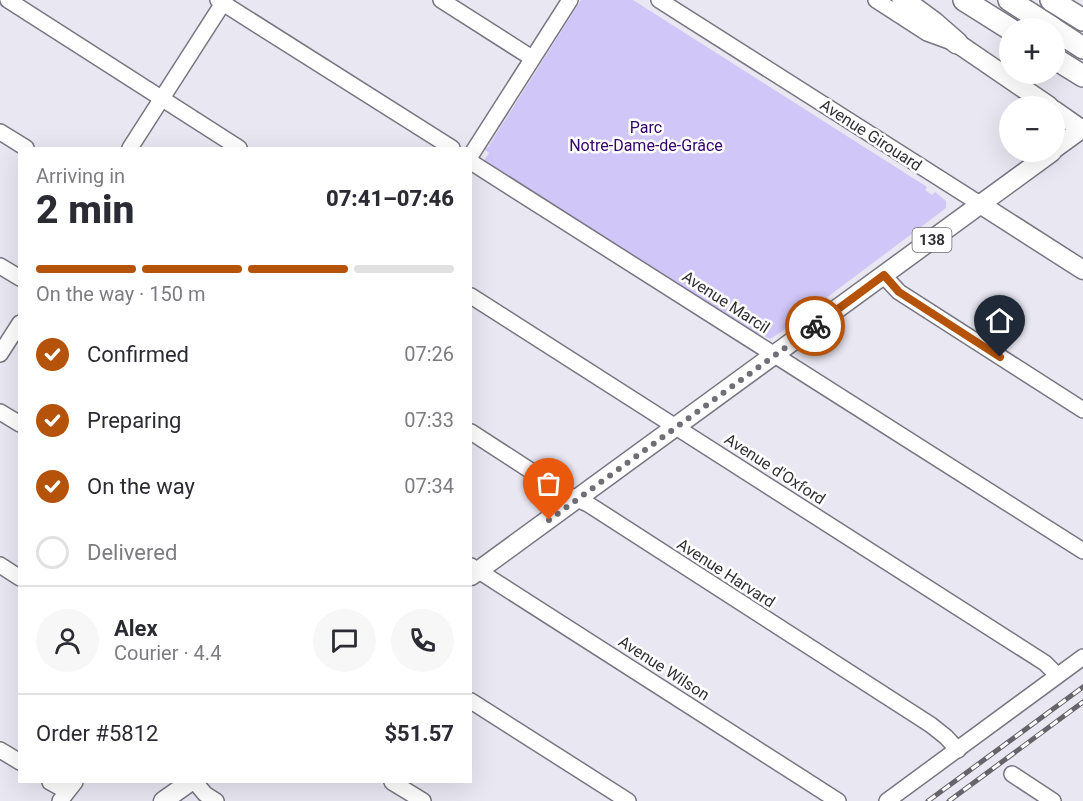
<!DOCTYPE html>
<html lang="en">
<head>
<meta charset="utf-8">
<style>
	body { margin:0; font-family:Roboto,sans-serif; background:#f7f7f7; color:#2b2b33; height:100vh; display:flex; flex-direction:column; font-size:22px; white-space:nowrap }
	* { box-sizing:border-box; margin:0 }
	p { font-size:20px; color:#7c7c81 }
	.icon { flex:none; width:33px; height:33px; fill:none; stroke:currentColor; stroke-width:2; stroke-linecap:round; stroke-linejoin:round }
	.map { position:relative; flex:1; overflow:hidden }
	.panel { position:absolute; left:18px; top:147px; width:454px; height:636px; display:flex; flex-direction:column; background:#fff; border-radius:0px; box-shadow:0 6px 24px #0002 }
	.panel>* { flex:none }
	.fabs { position:absolute; left:999px; top:18px; display:grid; gap:12px }
	.fabs a { display:grid; place-items:center; width:66px; height:66px; border-radius:50%; background:#fff; box-shadow:0 6px 24px #0002; font-size:30px }
	.pin { position:absolute; display:grid; place-items:center; width:51px; height:51px; color:#fff; margin:-62px -26px; border-radius:50% 50% 50% 0; rotate:-45deg; box-shadow:0 0 6px #0007 }
	.pin .icon { rotate:45deg }
	.courier { position:absolute; display:grid; place-items:center; width:60px; height:60px; margin:-30px; border:4px solid #b45309; border-radius:50%; background:#fff; color:#222; box-shadow:0 2px 8px #0007 }
	.headline em { font-style:normal; font-weight:800 }
	.headline div { display:flex; flex-direction:column-reverse }
	.headline { display:flex; align-items:center; justify-content:space-between; height:102px; padding:0 18px }
	h1 { font-size:39px; font-weight:800; line-height:45px }
	.bar { display:grid; grid-template-columns:repeat(4,1fr); gap:9px 6px; align-content:center; height:72px; padding:0 18px }
	.bar i { height:8px; border-radius:4px; background:#e1e1e2 }
	.bar .current { background:#b45309 }
	.bar p { grid-column:span 4 }
	.line { display:flex; align-items:center; gap:15px; padding:0 18px; border-top:2px solid #e1e1e2 }
	.line div { flex:1 }
	.round { display:grid; place-items:center; flex:none; width:63px; height:63px; border-radius:32px; background:#f7f7f7 }
	ol { padding:0 18px; list-style:none }
	li { display:flex; align-items:center; gap:18px; height:66px }
	li p { margin-inline-start:auto }
	li .icon { padding:6px; border-radius:50%; background:#b45309; color:#fff; stroke-width:4 }
	li:last-child { color:#7c7c81 }
	li i { width:33px; height:33px; border:3px solid #e1e1e2; border-radius:50% }
	.map>svg:first-child { display:block }
	.green { fill:#d0c6f7 }
	.lines { fill:none; stroke-linecap:round; stroke-linejoin:round }
	.minor-casing { stroke:#787680; stroke-width:18 }
	.major-casing { stroke:#787680; stroke-width:21 }
	.highway-casing { stroke:#787680; stroke-width:24 }
	.minor { stroke:#fff; stroke-width:15 }
	.major { stroke:#fff; stroke-width:18 }
	.highway { stroke:#fff; stroke-width:21 }
	.rail-casing { stroke:#66646a; stroke-width:5 }
	.rail { stroke:#fff; stroke-width:3; stroke-dasharray:9; stroke-linecap:butt }
	.done { stroke:#716f76; stroke-width:6; stroke-dasharray:0 10.8 }
	.route { stroke:#b45309; stroke-width:8 }
	.labels { text-anchor:middle; dominant-baseline:central; stroke-width:5; stroke-linejoin:round; paint-order:stroke }
	.shield { fill:#fff; stroke:#6e6d70; stroke-width:1.5 }
	.shield-label { font-size:15px; font-weight:bold; fill:#302f33 }
	.park-label { font-size:16px; fill:#320369; stroke:#fff }
	.street-label { font-size:16px; fill:#302f33; stroke:#fff }
</style>
</head>
<body>
<div class="map">
<svg width="1083" height="801" viewBox="0 0 1083 801">
	<rect width="100%" height="100%" fill="#e9e7f2"/>
	<!-- green -->
	<path class="green" d="M581,0H633L927,187L925,190L932,195L935,192L946,201V208L781,332L770,339L759,333L758,335L484,161L489,153L484,149L488,147Z"/>
	<g class="lines">
		<defs>
			<g id="minor">
				<path d="M8,0L239,148"/>
				<path d="M218,0L452,148"/>
				<path d="M441,0L532,58"/>
				<path d="M659,0L980,204"/>
				<path d="M876,0L927,33L949,41"/>
				<path d="M0,132L26,148"/>
				<path d="M130,148L225,0"/>
				<path d="M471,155L570,0"/>
				<path d="M471,162L1083,551"/>
				<path d="M0,266L20,278"/>
				<path d="M883,275L899,292L1083,410"/>
				<path d="M471,296L1045,663L1057,675"/>
				<path d="M0,354L20,323"/>
				<path d="M0,412L20,424"/>
				<path d="M471,432L568,495L588,504L931,725L946,737L958,750"/>
				<path d="M0,565L20,578"/>
				<path d="M471,566L838,801"/>
				<path d="M471,701L628,801"/>
				<path d="M0,750L20,762"/>
				<path d="M1012,774L1053,801"/>
				<path d="M50,782L66,791"/>
				<path d="M195,782L205,794L216,801"/>
				<path d="M392,782L423,801"/>
				<path d="M60,801L75,782"/>
				<path d="M887,801L1083,657"/>
			</g>
			<g id="major">
				<path d="M957,43L1049,106"/>
				<path d="M1054,110L1081,129"/>
				<path d="M1054,149L1083,128"/>
				<path d="M980,204L1083,270"/>
				<path d="M471,576L1052,152"/>
				<path d="M163,801L190,782"/>
			</g>
			<g id="highway">
				<path d="M903,0L934,23L957,43"/>
				<path d="M964,0L1010,29"/>
				<path d="M1009,0L1053,28"/>
				<path d="M1051,0L1083,20"/>
				<path d="M1054,29L1083,48"/>
				<path d="M1054,58L1083,76"/>
			</g>
		</defs>
		<!-- minor casing -->
		<use href="#minor" class="minor-casing"/>
		<!-- major casing -->
		<use href="#major" class="major-casing"/>
		<!-- highway casing -->
		<use href="#highway" class="highway-casing"/>
		<!-- minor -->
		<use href="#minor" class="minor"/>
		<!-- major -->
		<use href="#major" class="major"/>
		<!-- highway -->
		<use href="#highway" class="highway"/>
		<defs>
			<g id="rail">
				<path d="M928,801L1083,687"/>
				<path d="M949,801L1083,702"/>
			</g>
		</defs>
		<!-- rail casing -->
		<use href="#rail" class="rail-casing"/>
		<!-- rail -->
		<use href="#rail" class="rail"/>
	</g>
	<g class="lines">
		<!-- done -->
		<path class="done" d="M549,520L815,326"/>
		<!-- route -->
		<path class="route" d="M815,326L884,275L899,292L1000,357"/>
	</g>
	<g class="labels">
		<!-- shield labels -->
		<rect class="shield" x="912.5" y="228" width="39" height="24" rx="4.5"/>
		<g class="shield-label">
			<text x="932" y="240">138</text>
		</g>
		<!-- park labels -->
		<g class="park-label">
			<text x="646" y="127">Parc<tspan x="646" dy="18">Notre-Dame-de-Grâce</tspan></text>
		</g>
		<!-- street labels -->
		<g class="street-label">
			<text transform="translate(871 135) rotate(33)">Avenue Girouard</text>
			<text transform="translate(726 302) rotate(33)">Avenue Marcil</text>
			<text transform="translate(775 469) rotate(33)">Avenue d'Oxford</text>
			<text transform="translate(726 573) rotate(33)">Avenue Harvard</text>
			<text transform="translate(664 668) rotate(33)">Avenue Wilson</text>
		</g>
	</g>
</svg>
<div class="fabs">
<a>+</a>
<a>−</a>
</div>
<div class="pin" style="left:549px;top:520px;background:#ea580c"><svg class="icon" aria-label="bag" viewBox="0 0 24 24"><path d="M5 8h14l-1 12H6zM9 8a3 3 0 0 1 6 0"/></svg></div>
<div class="pin" style="left:1000px;top:357px;background:#1f2937"><svg class="icon" aria-label="home" viewBox="0 0 24 24"><path d="M3 11l9-7 9 7M6 9v11h12V9"/></svg></div>
<div class="courier" style="left:815px;top:326px"><svg class="icon" aria-label="bike" viewBox="0 0 24 24"><circle cx="6" cy="16" r="4"/><circle cx="18" cy="16" r="4"/><path d="M6 16l4-8h5l3 8M10 8l3 8H6M13 5h3"/></svg></div>
<section class="panel">
<div class="headline"><div><h1>2 min</h1><p>Arriving in</p></div><em>07:41–07:46</em></div>
<div class="bar"><i class="current"></i><i class="current"></i><i class="current"></i><i></i><p>On the way · 150 m</p></div>
<ol>
<li><svg class="icon" aria-label="check" viewBox="0 0 24 24"><path d="M5 12l5 5 9-10"/></svg>Confirmed<p>07:26</p></li>
<li><svg class="icon" aria-label="check" viewBox="0 0 24 24"><path d="M5 12l5 5 9-10"/></svg>Preparing<p>07:33</p></li>
<li><svg class="icon" aria-label="check" viewBox="0 0 24 24"><path d="M5 12l5 5 9-10"/></svg>On the way<p>07:34</p></li>
<li><i></i>Delivered</li>
</ol>
<div class="line" style="height:108px"><a class="round"><svg class="icon" aria-label="person" viewBox="0 0 24 24"><circle cx="12" cy="8" r="4"/><path d="M4 21q1-7 8-7t8 7"/></svg></a><div><b>Alex</b><p>Courier · 4.4</p></div><a class="round"><svg class="icon" aria-label="chat" viewBox="0 0 24 24"><path d="M4 5h16v11H9l-5 4z"/></svg></a><a class="round"><svg class="icon" aria-label="phone" viewBox="0 0 24 24"><path d="M5 4h4l2 5-3 2q2 4 5 5l2-3 5 2v4C11 20 4 13 5 4z"/></svg></a></div>
<div class="line" style="height:78px"><div>Order #5812</div><b>$51.57</b></div>
</section>
</div>
</body>
</html>
